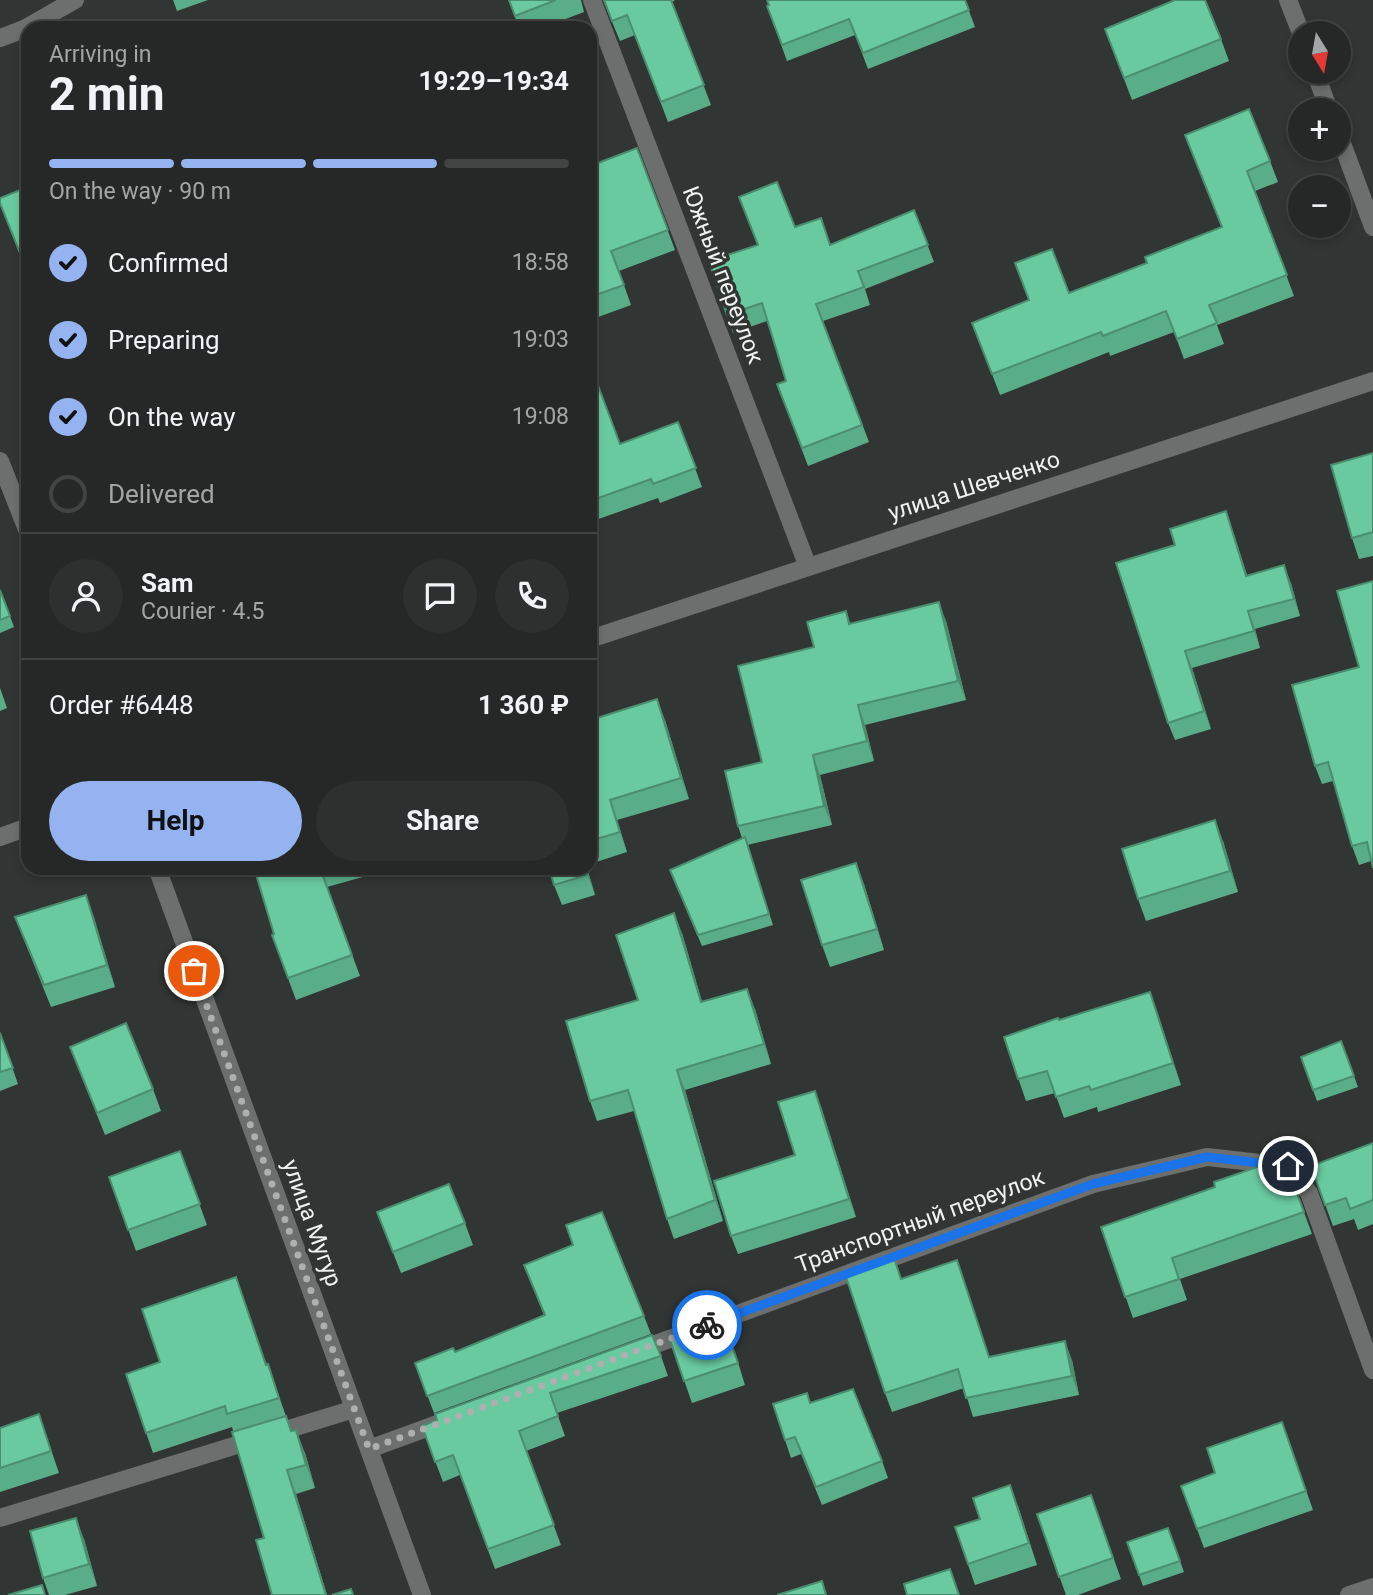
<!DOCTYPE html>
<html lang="en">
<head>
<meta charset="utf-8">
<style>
	body { margin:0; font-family:Roboto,sans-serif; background:#2d302e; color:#f1f3f6; height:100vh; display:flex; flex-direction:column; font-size:26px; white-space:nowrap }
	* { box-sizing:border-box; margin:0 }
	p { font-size:23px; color:#a3a6a7 }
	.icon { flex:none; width:38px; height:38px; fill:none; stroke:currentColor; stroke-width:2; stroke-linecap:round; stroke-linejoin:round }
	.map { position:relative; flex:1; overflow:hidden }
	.drawer { position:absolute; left:21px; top:21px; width:576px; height:854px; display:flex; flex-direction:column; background:#252826; border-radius:21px; box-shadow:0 4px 10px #0003,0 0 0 2px #424443 }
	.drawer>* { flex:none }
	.needle { width:46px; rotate:169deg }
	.fabs { position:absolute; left:1288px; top:21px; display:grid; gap:14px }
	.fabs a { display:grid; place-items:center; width:63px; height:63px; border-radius:50%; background:#252826; box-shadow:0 4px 10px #0003,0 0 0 2px #424443; font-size:35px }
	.pin { position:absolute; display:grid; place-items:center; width:60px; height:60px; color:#fff; margin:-30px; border:4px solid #fff; border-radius:50%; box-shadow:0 2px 7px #0007 }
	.courier { position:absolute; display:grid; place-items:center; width:70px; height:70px; margin:-35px; border:5px solid #1a73e8; border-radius:50%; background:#fff; color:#222; box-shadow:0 2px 9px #0007 }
	.overview em { font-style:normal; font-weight:700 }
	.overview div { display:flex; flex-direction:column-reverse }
	.overview { display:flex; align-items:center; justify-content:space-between; height:119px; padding:0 28px }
	h1 { font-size:46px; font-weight:700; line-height:52px }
	.bar { display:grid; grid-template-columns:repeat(4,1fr); gap:10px 7px; align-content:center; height:84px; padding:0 28px }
	.bar i { height:9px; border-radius:5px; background:#424443 }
	.bar .active { background:#95b2f1 }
	.bar p { grid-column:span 4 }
	.line { display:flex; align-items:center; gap:18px; padding:0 28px; border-top:2px solid #424443 }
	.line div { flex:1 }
	.round { display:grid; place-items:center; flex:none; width:74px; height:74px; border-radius:37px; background:#2d302e }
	ol { padding:0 28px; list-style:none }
	li { display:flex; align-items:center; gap:21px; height:77px }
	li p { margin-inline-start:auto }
	li .icon { padding:7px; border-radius:50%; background:#95b2f1; color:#111; stroke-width:4 }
	li:last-child { color:#a3a6a7 }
	li i { width:38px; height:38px; border:4px solid #424443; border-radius:50% }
	.cta { display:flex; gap:14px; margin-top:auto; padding:14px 28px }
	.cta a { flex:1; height:80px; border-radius:42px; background:#95b2f1; color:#111; font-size:28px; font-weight:700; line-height:80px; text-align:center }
	.cta a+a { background:#2d302e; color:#f1f3f6 }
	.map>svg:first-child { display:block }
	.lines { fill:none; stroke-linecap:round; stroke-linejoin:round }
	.minor { stroke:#6d6f6e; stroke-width:18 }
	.tertiary { stroke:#6d6f6e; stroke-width:18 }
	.wall { fill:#5aad89 }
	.shaded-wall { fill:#4a8d6f }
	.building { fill:#69c99f; stroke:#4a8d6f; stroke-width:2 }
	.done { stroke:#adb0ae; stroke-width:7; stroke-dasharray:0 12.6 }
	.route { stroke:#1a73e8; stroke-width:9 }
	.labels { text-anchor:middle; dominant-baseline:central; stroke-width:7; stroke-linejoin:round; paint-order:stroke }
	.street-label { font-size:23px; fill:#f0f3f1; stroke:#313533 }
</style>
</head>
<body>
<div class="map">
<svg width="1373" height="1595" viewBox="0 0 1373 1595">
	<rect width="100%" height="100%" fill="#313533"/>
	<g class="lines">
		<!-- minor -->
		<g class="minor">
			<path d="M592,0L808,567"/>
			<path d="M0,38L24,29L75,0"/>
			<path d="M0,461L28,532"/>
			<path d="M157,868L422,1595"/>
			<path d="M634,1352L1093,1184L1207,1157L1288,1166L1309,1193L1373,1370"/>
			<path d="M369,1449L443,1422"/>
			<path d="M0,1518L354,1409"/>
			<path d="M1349,1595L1373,1587"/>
		</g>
		<!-- tertiary -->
		<g class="tertiary">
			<path d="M1288,0L1301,33"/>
			<path d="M1315,72L1329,110"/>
			<path d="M1339,135L1373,227"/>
			<path d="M590,639L1373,381"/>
			<path d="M0,837L28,827"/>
		</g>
	</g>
	<!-- wall -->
	<g class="wall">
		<path d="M173,0H208L177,11Z"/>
		<path d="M509,0H581L584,12L542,28H519Z"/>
		<path d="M603,0H675L672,2L711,105L668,122L635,35L620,41Z"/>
		<path d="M965,0L975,27L868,69L855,35L787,61L767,6Z"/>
		<path d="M1105,29L1221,39L1229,61L1132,100Z"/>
		<path d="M1185,135L1270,161L1278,182L1255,191L1294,296L1217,325L1224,344L1184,359L1174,332L1110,356L1109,352L1000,395L980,343L1069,293L1147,263L1222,227Z"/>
		<path d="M637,148L675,250L619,271L631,305L590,320V166Z"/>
		<path d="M28,187V275L0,204Z"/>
		<path d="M914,210L934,262L865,289L870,305L823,321L869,442L808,466L777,384L786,381L767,321L733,333L727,315L795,227L830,245Z"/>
		<path d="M590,364L620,444L678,422L702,487L660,503L658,498L590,522Z"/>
		<path d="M1373,453V556L1359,559L1352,538Z"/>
		<path d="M1226,511L1247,576L1291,583L1300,616L1255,629L1260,648L1192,668L1211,729L1175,740L1168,723L1175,545Z"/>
		<path d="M1373,581L1371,861L1359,865L1352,846L1333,781L1322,784L1315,766L1359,667Z"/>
		<path d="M0,590L14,627L0,633Z"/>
		<path d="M846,611L850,623L946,621L966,700L865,725L874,761L820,775L832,825L747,845L773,925L702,946L670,870L742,838L738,826L762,762L814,647Z"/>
		<path d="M0,688L7,708L0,711Z"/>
		<path d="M665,720L689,799L617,820L627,852L590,864V731Z"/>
		<path d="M1223,841L1238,892L1146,921L1138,899Z"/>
		<path d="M254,868H395L327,887L360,976L296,1000L272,935L274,934Z"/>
		<path d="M587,868L595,895L562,905L554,885Z"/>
		<path d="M864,884L884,950L830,967L822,945Z"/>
		<path d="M86,895L115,987L51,1007L15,917Z"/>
		<path d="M682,933L702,1002L755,1009L771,1064L685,1090L723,1221L674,1239L667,1219L634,1111L597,1121L590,1101L638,1000Z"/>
		<path d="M1150,992L1181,1085L1098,1112L1097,1107L1064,1118L1055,1093L1026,1101L1004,1037Z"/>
		<path d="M0,1032L18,1084L0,1091Z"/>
		<path d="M1341,1041L1358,1087L1317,1101L1301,1057Z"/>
		<path d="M70,1047L153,1089L161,1111L105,1135Z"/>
		<path d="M815,1091L856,1217L738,1254L731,1236L795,1155Z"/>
		<path d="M1373,1143V1224L1358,1230L1354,1219L1333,1226L1311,1166Z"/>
		<path d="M180,1151L207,1225L136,1251L109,1177Z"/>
		<path d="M1291,1177L1312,1234L1180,1279L1187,1300L1133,1318L1101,1227Z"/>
		<path d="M377,1212L465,1223L473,1245L401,1273Z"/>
		<path d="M878,1264L902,1278L990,1357L1072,1360L1079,1395L973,1417L964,1388L892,1412L885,1393Z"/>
		<path d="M524,1265L644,1316L651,1334L434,1413L415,1363L455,1352L544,1315Z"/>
		<path d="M670,1340L732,1343L745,1385L692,1403Z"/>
		<path d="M661,1356L668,1376L557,1413L565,1436L526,1451L561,1545L495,1569L460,1475L443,1482L422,1426Z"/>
		<path d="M268,1364L291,1431L305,1453L315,1488L296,1494L327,1595H272L264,1538L232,1427L153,1453L126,1374Z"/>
		<path d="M810,1403L882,1461L888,1478L822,1505L801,1454L791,1458L785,1440Z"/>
		<path d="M39,1414L59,1473L0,1492V1428Z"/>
		<path d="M1282,1422L1313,1510L1204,1548L1181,1486L1215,1473Z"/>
		<path d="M1091,1495L1121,1579L1078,1595H1066L1037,1514Z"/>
		<path d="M1018,1506L1037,1565L975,1585L955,1527Z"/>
		<path d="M1168,1528L1184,1572L1143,1586L1127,1542Z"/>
		<path d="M84,1539L97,1586L65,1595H49L43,1578Z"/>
	</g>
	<!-- shaded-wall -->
	<g class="shaded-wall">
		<path d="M1226,511L1232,528L1253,593L1246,576Z"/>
		<path d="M1284,565L1291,583L1300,616L1294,599Z"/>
		<path d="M939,602L946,621L966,700L958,681Z"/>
		<path d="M1248,611L1255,629L1260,648L1254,631Z"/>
		<path d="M1185,651L1192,668L1211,729L1204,711Z"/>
		<path d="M657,699L665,720L689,799L681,778Z"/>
		<path d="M858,705L865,725L874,761L867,741Z"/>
		<path d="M813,755L820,775L832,825L824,806Z"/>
		<path d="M610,800L617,820L627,852L620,832Z"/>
		<path d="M1215,820L1223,841L1238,892L1230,871Z"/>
		<path d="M856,863L864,884L884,950L877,929Z"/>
		<path d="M585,868H587L595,895Z"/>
		<path d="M86,895L94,917L115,987L107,965Z"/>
		<path d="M674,913L682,933L708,1022L701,1002Z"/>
		<path d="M747,989L755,1009L771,1064L764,1044Z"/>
		<path d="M1150,992L1158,1014L1181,1085L1173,1063Z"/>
		<path d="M677,1070L685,1090L723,1221L715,1200Z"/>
		<path d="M815,1091L822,1109L856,1217L849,1199Z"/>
		<path d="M1065,1341L1072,1360L1079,1395L1072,1376Z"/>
		<path d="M296,1430L305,1453L315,1488L306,1465Z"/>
		<path d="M287,1470L296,1494L327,1595H326Z"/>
		<path d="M76,1518L84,1539L97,1586L89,1564Z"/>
	</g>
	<!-- building -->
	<g class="building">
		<path d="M509,0H556L515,16Z"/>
		<path d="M604,0H671L704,85L661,102L627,15L612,21Z"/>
		<path d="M767,0H965L969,10L863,53L849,19L782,45L767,6L769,5Z"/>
		<path d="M1175,0H1205L1221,39L1124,78L1105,29Z"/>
		<path d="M1249,109L1270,161L1247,171L1287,275L1209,305L1217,323L1177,339L1166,311L1103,336L1101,332L992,374L972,323L1029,300L1015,263L1052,249L1069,293L1147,263L1145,257L1222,227L1185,135Z"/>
		<path d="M637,148L668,230L611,251L624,285L590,297V166Z"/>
		<path d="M777,182L795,227L821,218L830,245L914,210L928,245L858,271L864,287L816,304L862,425L802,448L777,384L786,381L762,303L727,315L709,261L758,245L739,197Z"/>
		<path d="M28,187V273L0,203V198Z"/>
		<path d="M590,364L620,444L678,422L696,468L653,484L651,479L590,501Z"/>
		<path d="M1373,453V532L1352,538L1331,465Z"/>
		<path d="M1226,511L1246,576L1284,565L1294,599L1248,611L1254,631L1185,651L1204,711L1168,723L1116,563L1175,545L1170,529Z"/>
		<path d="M1373,581V868L1367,842L1352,846L1328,762L1315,766L1292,685L1359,667L1337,591Z"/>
		<path d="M0,590L10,616L0,620Z"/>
		<path d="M939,602L958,681L858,705L867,741L813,755L824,806L738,826L725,771L762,762L738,666L814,647L807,622L846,611L849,624Z"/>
		<path d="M657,699L681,778L610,800L620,832L590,841V731L597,728L594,719Z"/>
		<path d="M1215,820L1230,871L1138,899L1122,849Z"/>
		<path d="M745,837L769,914L698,935L670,870Z"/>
		<path d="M856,863L877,929L822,945L801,880Z"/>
		<path d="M254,868H320L352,955L288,978L272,935L274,934Z"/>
		<path d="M549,868H585L587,875L554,885Z"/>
		<path d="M86,895L107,965L44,985L15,917Z"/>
		<path d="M674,913L701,1002L747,989L764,1044L677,1070L715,1200L667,1219L628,1090L590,1101L566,1021L638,1000L616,935Z"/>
		<path d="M1150,992L1173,1063L1091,1090L1089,1086L1056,1097L1047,1071L1018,1079L1004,1037L1058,1018L1059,1020Z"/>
		<path d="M126,1023L153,1089L97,1113L70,1047Z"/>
		<path d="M0,1033L13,1068L0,1072Z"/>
		<path d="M1341,1041L1354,1076L1313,1090L1301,1057Z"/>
		<path d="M815,1091L849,1199L731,1236L714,1181L795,1155L778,1102Z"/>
		<path d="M1373,1143V1200L1350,1209L1346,1198L1325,1205L1311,1166Z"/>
		<path d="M180,1151L200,1204L128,1230L109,1177Z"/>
		<path d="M1278,1160L1291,1177L1304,1212L1172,1258L1179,1279L1125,1297L1101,1227L1215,1187L1214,1182Z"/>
		<path d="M449,1184L465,1223L393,1252L377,1212Z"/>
		<path d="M602,1212L644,1316L427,1396L415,1363L453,1348L455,1352L545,1315L524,1265L573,1245L566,1225Z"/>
		<path d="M894,1258L901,1279L957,1260L989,1357L1065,1341L1072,1376L966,1398L958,1369L885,1393L844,1271L877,1260L878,1264Z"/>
		<path d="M236,1277L266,1365L268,1364L279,1398L227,1414L225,1406L146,1433L126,1374L160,1362L142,1309Z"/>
		<path d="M724,1322L738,1363L684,1381L670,1340Z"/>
		<path d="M652,1335L661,1356L550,1393L558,1416L519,1431L554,1525L488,1549L453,1455L435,1462L422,1426L437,1420L435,1414Z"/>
		<path d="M853,1389L882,1461L816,1487L795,1437L785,1440L773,1404L807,1393L810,1403Z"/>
		<path d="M39,1414L51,1451L0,1468V1428Z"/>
		<path d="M286,1416L291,1431L296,1430L306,1465L287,1470L326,1595H272L256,1540L264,1538L232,1432Z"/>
		<path d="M1282,1422L1306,1491L1197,1529L1181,1486L1215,1473L1207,1448Z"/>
		<path d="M1010,1485L1029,1543L968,1564L955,1527L980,1519L973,1498Z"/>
		<path d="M1091,1495L1113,1558L1059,1577L1037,1514Z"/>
		<path d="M76,1518L89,1564L43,1578L30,1531Z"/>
		<path d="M1168,1528L1180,1561L1139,1575L1127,1542Z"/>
		<path d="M950,1569L959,1595H907L904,1584Z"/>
		<path d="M822,1581L826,1595H777Z"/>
		<path d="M42,1585L45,1595H8Z"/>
		<path d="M351,1589L353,1595H332Z"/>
	</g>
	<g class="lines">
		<!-- done -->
		<path class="done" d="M194,971L369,1449L707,1325"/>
		<!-- route -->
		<path class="route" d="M707,1325L1093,1184L1207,1157L1288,1166"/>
	</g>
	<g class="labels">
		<!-- street labels -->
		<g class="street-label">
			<text transform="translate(723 275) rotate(69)">Южный переулок</text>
			<text transform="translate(974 486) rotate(-18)">улица Шевченко</text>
			<text transform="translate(920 1221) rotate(-20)">Транспортный переулок</text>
			<text transform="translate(312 1223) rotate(70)">улица Мугур</text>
		</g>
	</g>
</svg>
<div class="fabs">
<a><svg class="needle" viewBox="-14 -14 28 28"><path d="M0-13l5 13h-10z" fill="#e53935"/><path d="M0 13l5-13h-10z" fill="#a3a6a7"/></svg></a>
<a>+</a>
<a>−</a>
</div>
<div class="pin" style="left:194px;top:971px;background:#ea580c"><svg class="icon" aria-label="bag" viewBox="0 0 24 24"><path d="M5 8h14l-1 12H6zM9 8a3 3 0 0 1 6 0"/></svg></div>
<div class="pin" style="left:1288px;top:1166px;background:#1f2937"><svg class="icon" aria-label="home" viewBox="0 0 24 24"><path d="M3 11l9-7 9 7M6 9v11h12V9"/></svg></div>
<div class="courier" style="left:707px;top:1325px"><svg class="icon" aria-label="bike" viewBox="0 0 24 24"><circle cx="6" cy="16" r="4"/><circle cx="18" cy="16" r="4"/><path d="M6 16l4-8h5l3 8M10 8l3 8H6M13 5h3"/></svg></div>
<section class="drawer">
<div class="overview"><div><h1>2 min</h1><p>Arriving in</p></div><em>19:29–19:34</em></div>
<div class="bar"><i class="active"></i><i class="active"></i><i class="active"></i><i></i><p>On the way · 90 m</p></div>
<ol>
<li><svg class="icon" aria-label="check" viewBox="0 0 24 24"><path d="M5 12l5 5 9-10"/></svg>Confirmed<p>18:58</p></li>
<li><svg class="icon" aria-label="check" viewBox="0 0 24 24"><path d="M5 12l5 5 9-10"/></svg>Preparing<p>19:03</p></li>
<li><svg class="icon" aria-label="check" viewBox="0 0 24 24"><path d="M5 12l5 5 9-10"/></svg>On the way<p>19:08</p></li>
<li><i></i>Delivered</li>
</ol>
<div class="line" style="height:126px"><a class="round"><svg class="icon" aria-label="person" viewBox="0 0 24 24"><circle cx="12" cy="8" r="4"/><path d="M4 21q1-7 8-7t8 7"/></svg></a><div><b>Sam</b><p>Courier · 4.5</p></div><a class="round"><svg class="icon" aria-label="chat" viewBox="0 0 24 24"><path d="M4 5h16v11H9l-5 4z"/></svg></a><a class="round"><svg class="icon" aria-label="phone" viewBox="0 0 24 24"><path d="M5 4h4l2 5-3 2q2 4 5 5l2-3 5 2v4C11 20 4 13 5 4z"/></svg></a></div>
<div class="line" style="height:91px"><div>Order #6448</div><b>1 360 ₽</b></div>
<div class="cta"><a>Help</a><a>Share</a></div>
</section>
</div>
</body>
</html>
